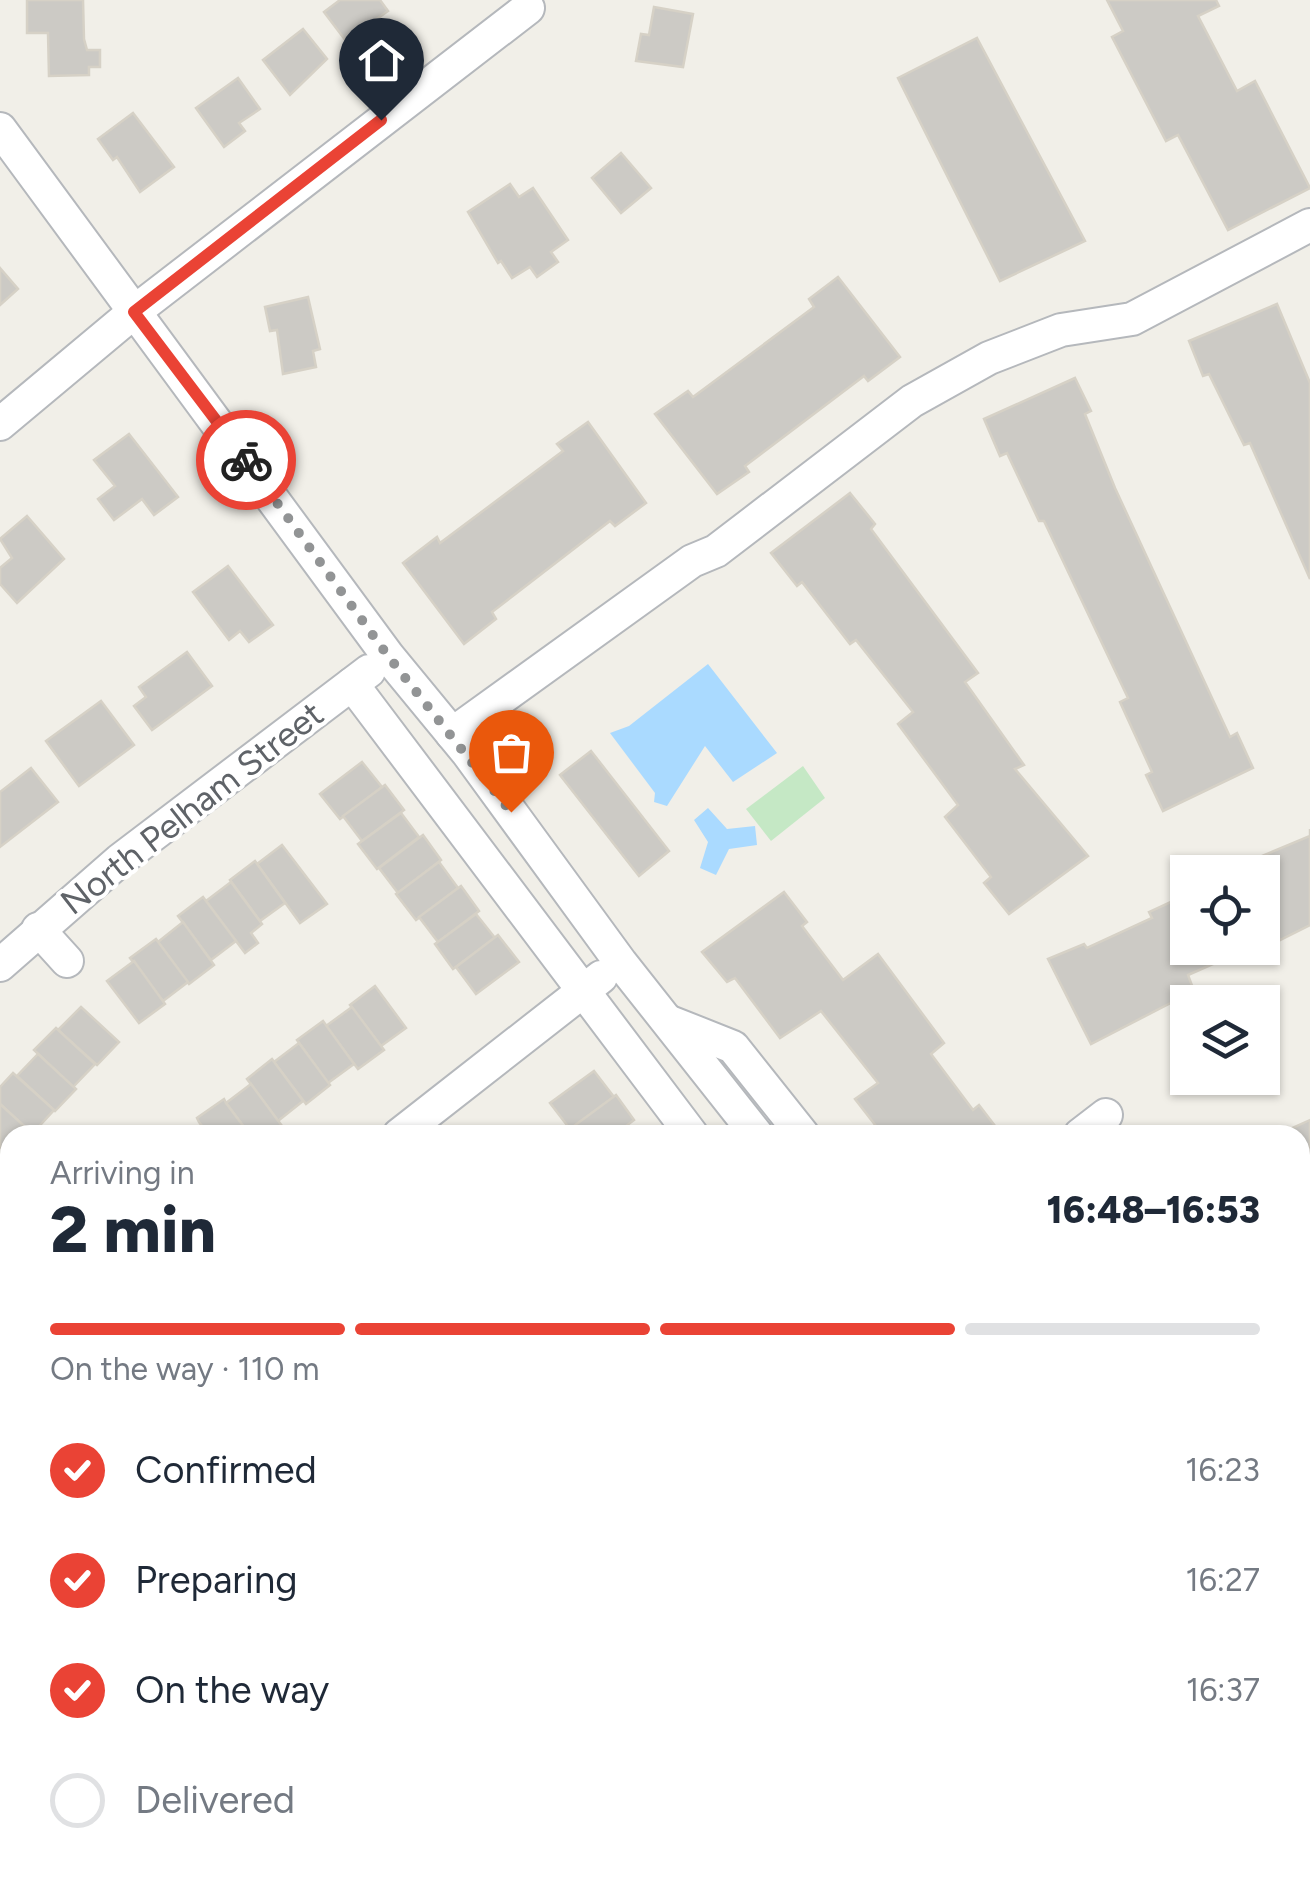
<!DOCTYPE html>
<html lang="en">
<head>
<meta charset="utf-8">
<style>
	body { margin:0; font-family:Figtree,sans-serif; background:#f6f6f7; color:#1f2937; height:100vh; display:flex; flex-direction:column; font-size:38px; white-space:nowrap }
	* { box-sizing:border-box; margin:0 }
	p { font-size:32px; color:#747a83 }
	.icon { flex:none; width:55px; height:55px; fill:none; stroke:currentColor; stroke-width:2; stroke-linecap:round; stroke-linejoin:round }
	.map { position:relative; flex:1; overflow:hidden }
	.side { position:absolute; left:0px; top:1125px; width:1310px; height:752px; display:flex; flex-direction:column; background:#fff; border-radius:30px 30px 0 0; box-shadow:0 2px 8px #0004 }
	.side>* { flex:none }
	.fabs { position:absolute; left:1170px; top:855px; display:grid; gap:20px }
	.fabs a { display:grid; place-items:center; width:110px; height:110px; border-radius:0px; background:#fff; box-shadow:0 2px 8px #0004; font-size:50px }
	.pin { position:absolute; display:grid; place-items:center; width:85px; height:85px; color:#fff; margin:-102px -42px; border-radius:50% 50% 50% 0; rotate:-45deg; box-shadow:0 0 10px #0007 }
	.pin .icon { rotate:45deg }
	.courier { position:absolute; display:grid; place-items:center; width:100px; height:100px; margin:-50px; border:8px solid #ea4335; border-radius:50%; background:#fff; color:#222; box-shadow:0 2px 12px #0007 }
	.headline em { font-style:normal; font-weight:800 }
	.headline div { display:flex; flex-direction:column-reverse }
	.headline { display:flex; align-items:center; justify-content:space-between; height:170px; padding:0 50px }
	h1 { font-size:65px; font-weight:800; line-height:75px }
	.bar { display:grid; grid-template-columns:repeat(4,1fr); gap:15px 10px; align-content:center; height:120px; padding:0 50px }
	.bar i { height:12px; border-radius:8px; background:#e0e1e3 }
	.bar .on { background:#ea4335 }
	.bar p { grid-column:span 4 }
	ol { padding:0 50px; list-style:none }
	li { display:flex; align-items:center; gap:30px; height:110px }
	li p { margin-inline-start:auto }
	li .icon { padding:10px; border-radius:50%; background:#ea4335; color:#fff; stroke-width:4 }
	li:last-child { color:#747a83 }
	li i { width:55px; height:55px; border:5px solid #e0e1e3; border-radius:50% }
	.map>svg:first-child { display:block }
	.green { fill:#c5e8c5 }
	.water { fill:#aadaff }
	.building { fill:#cccac5; stroke:#d6d1c6; stroke-width:2.5 }
	.lines { fill:none; stroke-linecap:round; stroke-linejoin:round }
	.minor-casing { stroke:#b5b8bc; stroke-width:36 }
	.major-casing { stroke:#f2c960; stroke-width:44 }
	.highway-casing { stroke:#f9ab00; stroke-width:51 }
	.minor { stroke:#fff; stroke-width:32 }
	.major { stroke:#fff2af; stroke-width:40 }
	.highway { stroke:#fde293; stroke-width:48 }
	.highway-bridge-casing { stroke:#f9ab00; stroke-width:51; stroke-linecap:butt }
	.highway-bridge { stroke:#fde293; stroke-width:48 }
	.done { stroke:#929495; stroke-width:10; stroke-dasharray:0 18 }
	.route { stroke:#ea4335; stroke-width:12 }
	.labels { text-anchor:middle; dominant-baseline:central; stroke-width:8; stroke-linejoin:round; paint-order:stroke }
	.street-label { font-size:35px; fill:#5f6368; stroke:#fff }
</style>
</head>
<body>
<div class="map">
<svg width="1310" height="1877" viewBox="0 0 1310 1877">
	<rect width="100%" height="100%" fill="#f1efe8"/>
	<!-- green -->
	<path class="green" d="M803,766L825,798L771,841L746,809Z"/>
	<!-- water -->
	<g class="water">
		<path d="M708,664L777,753L733,782L705,746L667,806L654,802L655,793L610,733L629,726Z"/>
		<path d="M708,808L727,829L755,826L757,845L729,849L716,875L700,868L708,842L694,820Z"/>
	</g>
	<!-- building -->
	<g class="building">
		<path d="M27,0H83L84,39L87,50H100V67H89V75L49,76L48,33H27Z"/>
		<path d="M340,0H380L388,11L367,26L373,33L352,49L324,12Z"/>
		<path d="M1107,0H1216L1219,6L1198,16L1237,91L1255,81L1310,188L1228,230L1178,135L1166,141L1112,37L1123,31Z"/>
		<path d="M654,7L693,14L683,67L636,61L641,34L649,35Z"/>
		<path d="M303,29L327,59L290,95L263,60Z"/>
		<path d="M977,38L1085,241L1000,281L898,78Z"/>
		<path d="M238,78L260,109L239,123L245,131L224,147L196,108Z"/>
		<path d="M133,113L174,167L140,192L117,157L113,160L98,139Z"/>
		<path d="M621,153L651,188L621,213L592,178Z"/>
		<path d="M510,184L519,197L533,188L568,240L551,252L558,262L537,277L530,267L512,278L501,261L498,263L468,212Z"/>
		<path d="M0,268L18,289L0,305Z"/>
		<path d="M838,277L900,357L868,381L864,376L745,466L749,472L717,494L655,414L688,391L693,397L814,307L809,299Z"/>
		<path d="M308,297L320,349L313,351L316,367L283,374L277,330L270,331L265,307Z"/>
		<path d="M1277,304L1310,383V579L1250,443L1244,445L1209,374L1203,376L1189,341Z"/>
		<path d="M1075,378L1091,411L1085,414L1115,488L1230,737L1237,733L1253,768L1163,811L1146,775L1152,772L1120,702L1128,698L1044,521H1039L1007,453L1000,456L984,419Z"/>
		<path d="M588,422L646,503L615,526L610,521L492,612L496,619L464,644L403,563L437,537L440,543L563,451L557,444Z"/>
		<path d="M129,434L178,497L154,515L142,499L114,520L98,499L115,486L94,460Z"/>
		<path d="M850,493L875,524L871,529L978,673L965,682L1024,765L1015,769L1088,856L1009,914L984,883L991,877L945,817L958,805L898,724L913,712L856,640L850,644L802,582L797,586L771,553Z"/>
		<path d="M27,516L64,559L17,603L0,584V568L12,558L0,539Z"/>
		<path d="M228,566L273,625L249,642L240,631L229,640L193,592Z"/>
		<path d="M187,652L212,686L152,730L134,706L146,697L139,687Z"/>
		<path d="M101,701L134,745L79,786L46,741Z"/>
		<path d="M591,751L669,851L639,876L560,775Z"/>
		<path d="M362,762L382,787L340,819L320,794Z"/>
		<path d="M31,768L58,802L0,847V792Z"/>
		<path d="M385,785L404,810L362,841L343,816Z"/>
		<path d="M401,813L419,837L377,869L358,844Z"/>
		<path d="M1310,829V925L1280,940L1277,935L1262,942V872H1236L1238,866L1310,836Z"/>
		<path d="M423,835L441,860L398,893L379,868Z"/>
		<path d="M282,845L327,904L300,923L257,864Z"/>
		<path d="M255,861L285,903L260,921L230,880Z"/>
		<path d="M439,862L458,888L416,920L396,894Z"/>
		<path d="M231,882L262,924L251,933L258,943L245,953L206,901Z"/>
		<path d="M461,886L479,911L438,942L419,917Z"/>
		<path d="M784,892L807,922L802,926L843,980L878,954L944,1043L931,1054L973,1110L979,1105L1002,1135H883L855,1099L878,1083L821,1011L780,1038L735,978L727,982L702,952Z"/>
		<path d="M1188,894V948H1249L1188,975L1194,991L1091,1044L1048,959L1084,944L1087,948L1152,918L1149,912Z"/>
		<path d="M203,897L236,941L211,960L178,916Z"/>
		<path d="M476,914L495,938L453,969L435,944Z"/>
		<path d="M183,922L214,965L189,984L158,942Z"/>
		<path d="M498,935L519,962L476,994L456,967Z"/>
		<path d="M156,939L188,982L163,1001L130,958Z"/>
		<path d="M134,961L165,1004L139,1023L107,981Z"/>
		<path d="M375,986L406,1028L381,1046L350,1005Z"/>
		<path d="M81,1007L119,1042L97,1065L58,1030Z"/>
		<path d="M352,1007L384,1050L358,1069L326,1026Z"/>
		<path d="M323,1021L354,1064L328,1083L297,1040Z"/>
		<path d="M56,1028L95,1064L73,1087L34,1050Z"/>
		<path d="M299,1043L330,1085L306,1104L274,1062Z"/>
		<path d="M38,1054L76,1089L55,1111L17,1076Z"/>
		<path d="M272,1059L303,1101L278,1121L247,1079Z"/>
		<path d="M594,1071L614,1097L570,1129L550,1103Z"/>
		<path d="M13,1073L54,1110L32,1134L0,1104V1087Z"/>
		<path d="M251,1084L282,1126L269,1135H250L226,1103Z"/>
		<path d="M616,1095L634,1120L614,1135H581L574,1126Z"/>
		<path d="M224,1099L226,1103L250,1135H209L199,1122L197,1118Z"/>
		<path d="M0,1104L33,1134L10,1135V1156L0,1147Z"/>
		<path d="M1310,1120V1215L1300,1220V1135H1277Z"/>
		<path d="M1310,1309V1411L1300,1416V1314Z"/>
		<path d="M0,1762L10,1774V1811L6,1815L0,1809Z"/>
		<path d="M81,1868H100L108,1877H71Z"/>
		<path d="M100,1868H138L145,1876L108,1877Z"/>
	</g>
	<g class="lines">
		<defs>
			<g id="minor">
				<path d="M0,129L388,656L467,752L621,963L757,1135"/>
				<path d="M0,424L134,312L528,8"/>
				<path d="M352,684L692,1135"/>
				<path d="M452,734L692,561L716,551L912,401L989,358L1061,330L1132,319L1310,225"/>
				<path d="M38,929L67,961"/>
				<path d="M0,965L120,860L369,671"/>
				<path d="M670,1022L733,1047L803,1135"/>
				<path d="M399,1135L601,977"/>
				<path d="M1080,1135L1106,1115"/>
				<path d="M0,1487L10,1477"/>
				<path d="M1300,1505L1310,1496"/>
				<path d="M0,1649L10,1659"/>
				<path d="M206,1868L209,1877"/>
				<path d="M0,1871L10,1862"/>
				<path d="M294,1877L320,1868"/>
			</g>
			<g id="major">
				<path d="M1300,1570L1310,1566"/>
				<path d="M534,1877L560,1868"/>
			</g>
			<g id="highway">
				<path d="M1300,1782L1310,1778"/>
				<path d="M1084,1877L1106,1868"/>
				<path d="M1267,1877L1290,1868"/>
			</g>
		</defs>
		<!-- minor casing -->
		<use href="#minor" class="minor-casing"/>
		<!-- major casing -->
		<use href="#major" class="major-casing"/>
		<!-- highway casing -->
		<use href="#highway" class="highway-casing"/>
		<!-- minor -->
		<use href="#minor" class="minor"/>
		<!-- major -->
		<use href="#major" class="major"/>
		<!-- highway -->
		<use href="#highway" class="highway"/>
		<defs>
			<path id="highway-bridge" d="M1300,1863L1310,1859"/>
		</defs>
		<!-- highway-bridge casing -->
		<use href="#highway-bridge" class="highway-bridge-casing"/>
		<!-- highway-bridge -->
		<use href="#highway-bridge" class="highway-bridge"/>
	</g>
	<g class="lines">
		<!-- done -->
		<path class="done" d="M246,460L388,656L511,812"/>
		<!-- route -->
		<path class="route" d="M246,460L134,312L381,120"/>
	</g>
	<g class="labels">
		<!-- street labels -->
		<g class="street-label">
			<text transform="translate(192 808) rotate(-38)">North Pelham Street</text>
		</g>
	</g>
</svg>
<div class="fabs">
<a><svg class="icon" aria-label="locate" viewBox="0 0 24 24"><circle cx="12" cy="12" r="6"/><path d="M12 2v4M12 18v4M2 12h4M18 12h4"/></svg></a>
<a><svg class="icon" aria-label="layers" viewBox="0 0 24 24"><path d="M12 4l9 5-9 5-9-5zM3 14l9 5 9-5"/></svg></a>
</div>
<div class="pin" style="left:511px;top:812px;background:#ea580c"><svg class="icon" aria-label="bag" viewBox="0 0 24 24"><path d="M5 8h14l-1 12H6zM9 8a3 3 0 0 1 6 0"/></svg></div>
<div class="pin" style="left:381px;top:120px;background:#1f2937"><svg class="icon" aria-label="home" viewBox="0 0 24 24"><path d="M3 11l9-7 9 7M6 9v11h12V9"/></svg></div>
<div class="courier" style="left:246px;top:460px"><svg class="icon" aria-label="bike" viewBox="0 0 24 24"><circle cx="6" cy="16" r="4"/><circle cx="18" cy="16" r="4"/><path d="M6 16l4-8h5l3 8M10 8l3 8H6M13 5h3"/></svg></div>
<section class="side">
<div class="headline"><div><h1>2 min</h1><p>Arriving in</p></div><em>16:48–16:53</em></div>
<div class="bar"><i class="on"></i><i class="on"></i><i class="on"></i><i></i><p>On the way · 110 m</p></div>
<ol>
<li><svg class="icon" aria-label="check" viewBox="0 0 24 24"><path d="M5 12l5 5 9-10"/></svg>Confirmed<p>16:23</p></li>
<li><svg class="icon" aria-label="check" viewBox="0 0 24 24"><path d="M5 12l5 5 9-10"/></svg>Preparing<p>16:27</p></li>
<li><svg class="icon" aria-label="check" viewBox="0 0 24 24"><path d="M5 12l5 5 9-10"/></svg>On the way<p>16:37</p></li>
<li><i></i>Delivered</li>
</ol>
</section>
</div>
</body>
</html>
